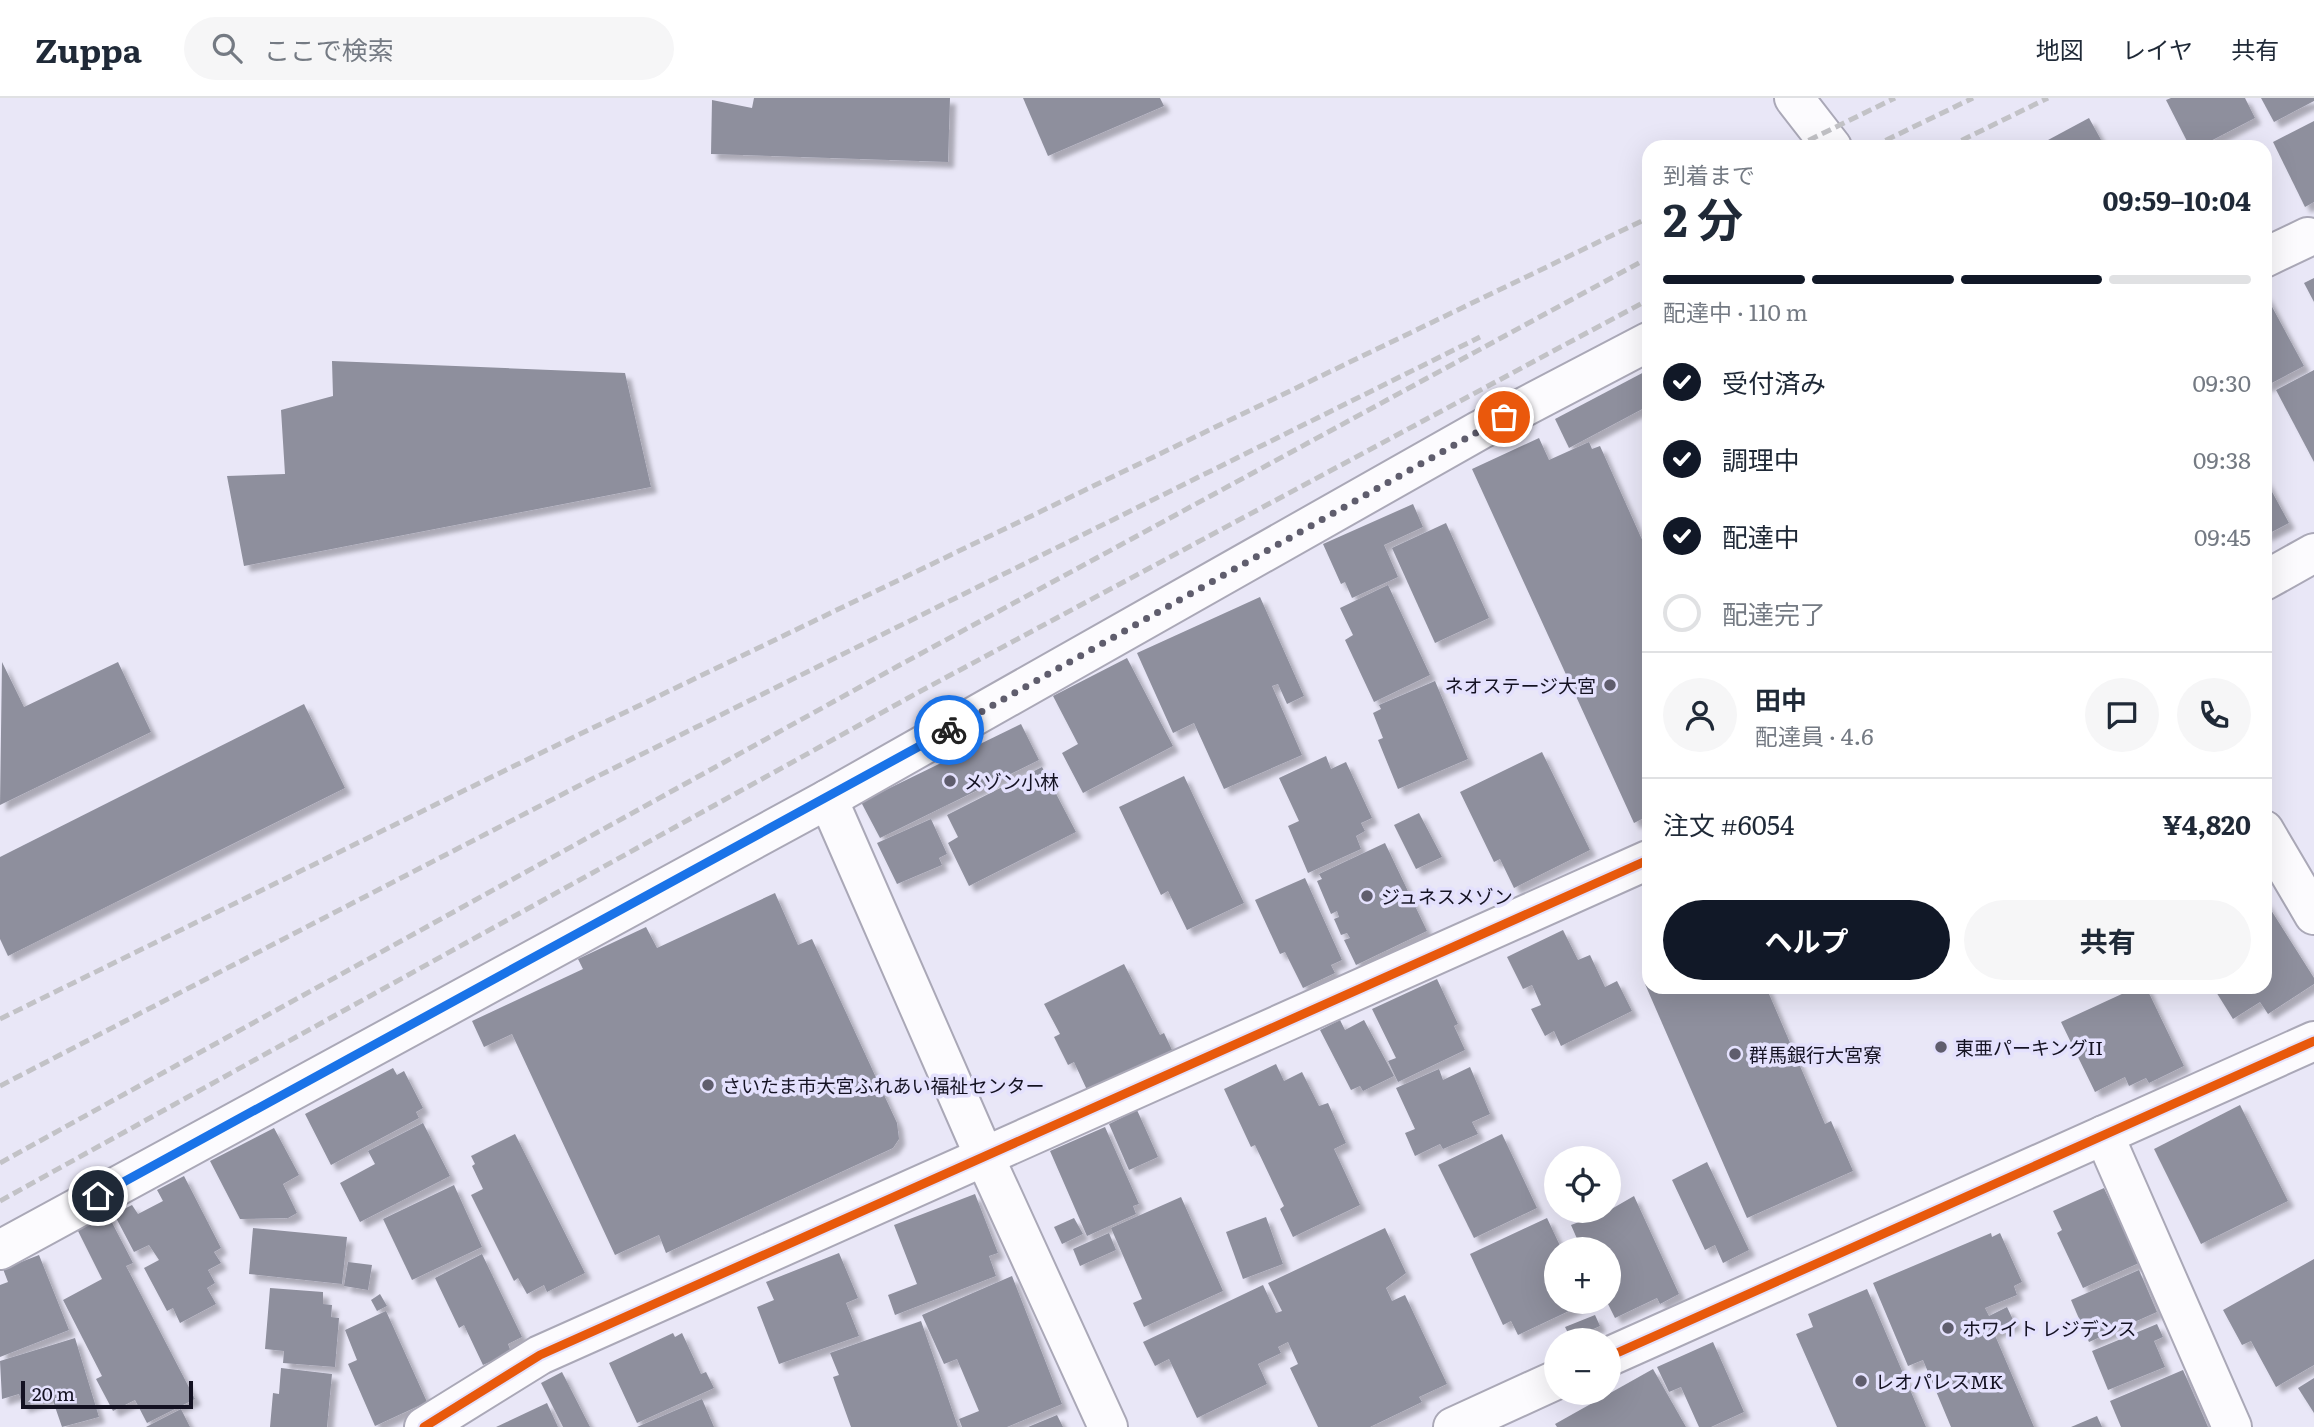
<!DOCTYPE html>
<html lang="ja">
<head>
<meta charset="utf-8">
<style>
	body { margin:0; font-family:Literata,"Noto Sans JP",serif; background:#f6f6f7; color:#1f2937; height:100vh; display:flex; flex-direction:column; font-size:26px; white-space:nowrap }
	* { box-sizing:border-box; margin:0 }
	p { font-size:23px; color:#747a83 }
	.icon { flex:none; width:38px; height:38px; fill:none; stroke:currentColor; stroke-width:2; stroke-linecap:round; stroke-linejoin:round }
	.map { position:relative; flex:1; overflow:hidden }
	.sheet { position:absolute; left:1642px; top:42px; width:630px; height:854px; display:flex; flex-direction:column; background:#fff; border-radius:21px; box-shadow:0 7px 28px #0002 }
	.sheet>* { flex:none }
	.controls { position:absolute; left:1544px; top:1048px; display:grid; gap:14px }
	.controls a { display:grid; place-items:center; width:77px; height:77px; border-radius:50%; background:#fff; box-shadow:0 7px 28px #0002; font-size:35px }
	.scale { position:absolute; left:21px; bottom:18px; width:172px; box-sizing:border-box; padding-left:7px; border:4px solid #141222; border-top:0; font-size:19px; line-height:24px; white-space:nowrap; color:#141222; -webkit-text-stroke:5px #e4e1fd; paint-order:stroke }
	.pin { position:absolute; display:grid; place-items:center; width:60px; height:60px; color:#fff; margin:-30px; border:4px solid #fff; border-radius:50%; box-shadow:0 2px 7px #0007 }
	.courier { position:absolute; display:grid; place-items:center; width:70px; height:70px; margin:-35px; border:5px solid #1a73e8; border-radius:50%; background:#fff; color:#222; box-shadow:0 2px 9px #0007 }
	.overview em { font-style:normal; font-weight:700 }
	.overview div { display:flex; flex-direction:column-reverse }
	.overview { display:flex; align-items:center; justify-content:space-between; height:119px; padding:0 21px }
	h1 { font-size:46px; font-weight:700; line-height:52px }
	.bar { display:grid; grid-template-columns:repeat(4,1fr); gap:10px 7px; align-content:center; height:84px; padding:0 21px }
	.bar i { height:9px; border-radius:5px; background:#e0e1e3 }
	.bar .current { background:#111827 }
	.bar p { grid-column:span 4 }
	.line { display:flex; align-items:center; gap:18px; padding:0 21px; border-top:2px solid #e0e1e3 }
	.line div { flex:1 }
	.round { display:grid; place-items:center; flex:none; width:74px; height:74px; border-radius:37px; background:#f6f6f7 }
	ol { padding:0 21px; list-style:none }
	li { display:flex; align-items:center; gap:21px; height:77px }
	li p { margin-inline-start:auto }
	li .icon { padding:7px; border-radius:50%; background:#111827; color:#fff; stroke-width:4 }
	li:last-child { color:#747a83 }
	li i { width:38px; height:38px; border:4px solid #e0e1e3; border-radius:50% }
	.primary-button { display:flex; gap:14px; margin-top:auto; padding:14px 21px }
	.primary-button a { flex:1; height:80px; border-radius:42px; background:#111827; color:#fff; font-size:28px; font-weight:700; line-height:80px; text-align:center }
	.primary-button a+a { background:#f6f6f7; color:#1f2937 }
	header { display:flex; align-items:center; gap:42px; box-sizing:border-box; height:98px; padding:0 35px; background:#fff; border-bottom:2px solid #e0e1e3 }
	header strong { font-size:33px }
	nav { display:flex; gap:38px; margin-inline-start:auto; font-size:24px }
	.search { width:490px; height:63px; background:#f6f6f7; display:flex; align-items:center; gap:18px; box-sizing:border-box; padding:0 24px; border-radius:38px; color:#747a83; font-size:26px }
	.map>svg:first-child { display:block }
	.building { fill:#8e8f9d; filter:url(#shadow) }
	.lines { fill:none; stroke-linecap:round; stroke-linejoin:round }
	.minor-casing { stroke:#aaa8b7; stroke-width:42 }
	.minor { stroke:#fcfbfe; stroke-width:38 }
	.rail { stroke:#c2c2c6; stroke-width:5; stroke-dasharray:10 5; stroke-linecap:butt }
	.cycleway-casing { stroke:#e4e1fd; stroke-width:13 }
	.cycleway { stroke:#e8590c; stroke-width:9 }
	.done { stroke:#5f5d6d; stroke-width:7; stroke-dasharray:0 12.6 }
	.route { stroke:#1a73e8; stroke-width:9 }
	.poi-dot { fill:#5f5d6d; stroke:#e4e1fd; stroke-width:2.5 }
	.labels { text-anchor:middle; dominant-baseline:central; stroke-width:7; stroke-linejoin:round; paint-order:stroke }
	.poi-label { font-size:19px; fill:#141222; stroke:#e4e1fd; text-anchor:start }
</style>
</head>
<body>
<header>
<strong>Zuppa</strong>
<div class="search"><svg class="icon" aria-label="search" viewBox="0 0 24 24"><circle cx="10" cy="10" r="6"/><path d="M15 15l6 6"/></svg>ここで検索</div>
<nav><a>地図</a><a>レイヤ</a><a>共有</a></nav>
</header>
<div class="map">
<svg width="2314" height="1329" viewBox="0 0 2314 1329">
	<defs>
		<filter id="shadow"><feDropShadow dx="6" dy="6" stdDeviation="2" flood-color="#0004"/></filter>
	</defs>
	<rect width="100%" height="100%" fill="#e9e7f7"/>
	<!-- building -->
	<g class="building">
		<path d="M754,0H950L948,64L711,56L712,2L752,10Z"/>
		<path d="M1023,0H1160L1164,8L1048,58Z"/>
		<path d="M2171,0H2245L2255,20L2199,49H2190L2166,2Z"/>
		<path d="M2261,0H2314V3L2274,24Z"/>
		<path d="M2089,20L2105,49H2035Z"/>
		<path d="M2314,23V104L2305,109L2273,44Z"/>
		<path d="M2314,180V204L2304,185Z"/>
		<path d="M2264,194L2304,268L2264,289Z"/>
		<path d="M332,263L625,275L651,389L244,468L227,378L285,376L281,312L333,298Z"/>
		<path d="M1648,272V308L1569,350L1555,321Z"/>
		<path d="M2314,272V364L2276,292Z"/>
		<path d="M1539,340L1549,362L1589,344L1592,351L1600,348L1648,455V718L1634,725L1472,371Z"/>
		<path d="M2264,379L2289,425L2264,438Z"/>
		<path d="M1413,406L1423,429L1384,447L1398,479L1352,500L1345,484L1341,486L1323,446Z"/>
		<path d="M1446,425L1489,520L1435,545L1392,450Z"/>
		<path d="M1388,487L1430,577L1374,604L1345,542L1353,537L1340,510Z"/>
		<path d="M1260,499L1304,598L1287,606L1278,586L1272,588L1302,657L1224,691L1194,625L1173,635L1137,555Z"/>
		<path d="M1127,560L1173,648L1083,695L1062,655L1078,646L1053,598Z"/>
		<path d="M2,564L24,609L118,564L151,634L0,707Z"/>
		<path d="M1435,583L1468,661L1398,691L1378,642L1383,640L1373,615L1381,611L1379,607Z"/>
		<path d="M304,606L345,690L8,858L0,841V759Z"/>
		<path d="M1021,626L1039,662L880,740L861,704Z"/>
		<path d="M1542,654L1590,752L1514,790L1500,761L1494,764L1460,694Z"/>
		<path d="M1326,658L1331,671L1346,664L1372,720L1361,725L1365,733L1356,738L1361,751L1308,775L1288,728L1299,723L1279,680Z"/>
		<path d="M1042,669L1076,734L969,788L948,745L958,739L947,717Z"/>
		<path d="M1184,678L1244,805L1187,832L1168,793L1161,797L1119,709Z"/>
		<path d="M1419,715L1442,759L1416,771L1394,727Z"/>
		<path d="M931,721L947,756L939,760L942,767L897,786L877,745Z"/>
		<path d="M1385,745L1427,833L1356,867L1344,842L1350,840L1347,835L1341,837L1334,821L1339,819L1337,813L1331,816L1317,783L1322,781L1319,776Z"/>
		<path d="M1305,780L1342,862L1331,867L1335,875L1303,890L1285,854L1280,856L1255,802Z"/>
		<path d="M775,795L798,847L812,841L897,1025L899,1041L893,1050L666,1155L659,1137L615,1157L512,936L484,949L472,923L583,871L578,861L646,829L657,850Z"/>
		<path d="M2264,801L2314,880V886L2268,916L2260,904L2233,921L2213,889H2264Z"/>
		<path d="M1563,832L1578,862L1590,857L1605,889L1617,883L1632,913L1561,948L1554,933L1545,938L1531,911L1541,907L1532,887L1523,891L1507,859Z"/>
		<path d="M1124,866L1160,937L1164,935L1172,952L1088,994L1074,964L1068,967L1054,939L1060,936L1044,906Z"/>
		<path d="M1437,881L1458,926L1454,928L1465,952L1398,984L1388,963L1396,960L1372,911Z"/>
		<path d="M1648,885V889H1766L1825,1026L1831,1023L1853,1073L1747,1120L1645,886Z"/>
		<path d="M2137,889H2146L2184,968L2149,985L2146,980L2129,988L2125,979L2095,994L2061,924Z"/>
		<path d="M1340,922L1345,932L1364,922L1394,978L1363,993L1360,988L1351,992L1320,932Z"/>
		<path d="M1276,966L1284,983L1302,974L1319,1008L1328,1005L1346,1045L1334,1051L1360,1107L1293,1139L1280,1111L1284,1108L1255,1047L1251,1049L1224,991Z"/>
		<path d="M1470,969L1490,1016L1472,1024L1478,1036L1443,1051L1440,1046L1415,1058L1405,1035L1415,1031L1396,990L1439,971L1443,982Z"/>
		<path d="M393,970L397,977L404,973L423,1010L416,1014L419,1020L331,1067L305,1016Z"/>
		<path d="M2240,1007L2288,1103L2201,1146L2154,1051Z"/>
		<path d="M1137,1012L1158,1059L1129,1072L1109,1026Z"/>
		<path d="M423,1025L450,1078L360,1124L340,1085L375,1066L368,1053Z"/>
		<path d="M1105,1029L1139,1106L1133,1108L1136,1116L1087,1138L1050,1053Z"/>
		<path d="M274,1030L299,1077L283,1086L297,1115L288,1120L240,1121L210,1063Z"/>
		<path d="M515,1036L585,1175L547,1194L544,1187L527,1196L518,1180L514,1183L471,1097L483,1091L472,1068L475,1066L471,1058Z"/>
		<path d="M1502,1036L1537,1110L1474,1140L1438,1067Z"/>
		<path d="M1707,1064L1749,1152L1723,1165L1715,1147L1705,1152L1672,1082Z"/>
		<path d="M184,1078L221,1150L214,1154L221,1165L208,1172L215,1185L207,1190L216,1206L180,1225L173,1210L167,1213L144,1170L159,1162L149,1147L134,1154L114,1116L132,1107L138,1116L163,1103L157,1092Z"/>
		<path d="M454,1087L482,1149L412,1182L383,1121Z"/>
		<path d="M2104,1090L2139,1165L2083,1190L2057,1135L2062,1132L2053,1113Z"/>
		<path d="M975,1096L998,1155L989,1158L996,1178L895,1217L888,1197L917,1186L894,1127Z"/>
		<path d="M1634,1098L1679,1196L1660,1206L1657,1200L1615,1220L1607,1204L1608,1152H1582L1571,1127L1608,1113Z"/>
		<path d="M1181,1099L1223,1193L1144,1229L1133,1205L1142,1201L1111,1130Z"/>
		<path d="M107,1115L133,1165L126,1168L195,1301L147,1325L135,1302L113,1313L96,1281L102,1278L63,1202L102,1181L77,1131Z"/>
		<path d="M1266,1119L1283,1166L1243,1181L1226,1134Z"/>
		<path d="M1074,1120L1083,1136L1062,1146L1054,1129Z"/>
		<path d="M1547,1120L1562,1152H1556V1204H1588L1518,1237L1511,1223L1503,1227L1470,1156Z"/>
		<path d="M253,1130L347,1139L342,1186L249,1176Z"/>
		<path d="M1385,1130L1406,1175L1386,1190L1392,1203L1405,1197L1447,1286L1419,1299L1422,1304L1370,1329H1318L1290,1270L1298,1266L1288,1244L1278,1249L1281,1255L1258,1266L1267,1286L1197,1320L1169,1261L1155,1268L1143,1244L1263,1187L1276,1215L1282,1213L1268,1185Z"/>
		<path d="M1109,1135L1116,1152L1080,1168L1073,1151Z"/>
		<path d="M1991,1135L1992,1139L2000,1135L2022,1184L2014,1188L2017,1197L1985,1210L1989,1218L2007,1209L2015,1226L1994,1235L2034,1329H1951L1923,1262L1908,1268L1873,1185Z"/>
		<path d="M839,1155L858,1200L846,1205L859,1238L779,1266L757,1209L774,1202L766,1184Z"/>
		<path d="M482,1156L522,1239L508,1246L511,1254L483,1267L464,1227L459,1230L435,1180Z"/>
		<path d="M39,1157L69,1232L0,1259V1187L8,1184L3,1171Z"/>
		<path d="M2314,1161V1267L2276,1289L2251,1243L2242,1247L2223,1212Z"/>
		<path d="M348,1164L372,1167L368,1192L344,1188Z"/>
		<path d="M2139,1172L2157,1214L2089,1244L2071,1202Z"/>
		<path d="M1012,1178L1062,1306L1007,1329H962L959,1321L979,1313L957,1261L944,1266L922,1217Z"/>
		<path d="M270,1190L323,1194V1206L332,1207L331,1219L339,1220L335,1269L283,1265L284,1253L265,1251Z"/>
		<path d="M1867,1191L1926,1329H1837L1796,1236L1813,1229L1808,1216Z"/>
		<path d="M380,1196L387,1208L377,1213L371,1202Z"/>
		<path d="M386,1213L427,1304L375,1328L348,1266L357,1262L345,1232Z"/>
		<path d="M1595,1217L1600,1228L1571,1241L1565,1229Z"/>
		<path d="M921,1223L958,1329H851L833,1279L839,1277L830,1255Z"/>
		<path d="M2157,1226L2163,1239L2154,1243L2165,1269L2108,1292L2092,1253Z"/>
		<path d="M673,1235L675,1239L682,1235L701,1276L706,1274L714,1290L637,1325L609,1265Z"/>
		<path d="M75,1240L99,1319L62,1329L52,1300L23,1309L19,1296L2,1301L0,1263Z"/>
		<path d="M1713,1244L1744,1314L1711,1329H1699L1681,1289L1669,1294L1657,1269Z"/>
		<path d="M281,1270L332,1276L327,1329H270L273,1295L279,1296Z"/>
		<path d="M1653,1271L1686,1329H1557L1555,1326Z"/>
		<path d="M2183,1272L2208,1329H2121L2110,1303Z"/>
		<path d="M562,1274L590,1329H563L541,1285Z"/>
		<path d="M2314,1280V1315L2298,1290Z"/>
		<path d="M702,1301L714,1329H637Z"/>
		<path d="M547,1305L558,1329H496Z"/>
		<path d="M181,1311L190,1329H146Z"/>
		<path d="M1057,1317L1063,1329H1028Z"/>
		<path d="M2097,1318L2102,1329H2071Z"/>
	</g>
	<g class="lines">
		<defs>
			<g id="minor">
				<path d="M1794,0L1832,49"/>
				<path d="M2264,160L2308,139"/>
				<path d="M2264,483L2314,455"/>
				<path d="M828,701L985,1060L1108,1329"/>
				<path d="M2264,732L2314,817"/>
				<path d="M2104,1037L2232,1329"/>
				<path d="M0,1152L828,701L1480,332L1648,244"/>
				<path d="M1608,1259L2314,943"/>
				<path d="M424,1329L540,1257L1648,762"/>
				<path d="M1453,1329L1556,1282"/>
			</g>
		</defs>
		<!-- minor casing -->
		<use href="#minor" class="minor-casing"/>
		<!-- minor -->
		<use href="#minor" class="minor"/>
		<!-- rail -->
		<g class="rail">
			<path d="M1795,49L1895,0"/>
			<path d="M1872,49L1973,0"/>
			<path d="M1948,49L2048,0"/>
			<path d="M0,921L516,667L1648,120"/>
			<path d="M0,988L588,683L1480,239"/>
			<path d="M0,1065L898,568L1648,160"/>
			<path d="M0,1103L919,594L1648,202"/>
		</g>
		<defs>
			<g id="cycleway">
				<path d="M1608,1259L2314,943"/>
				<path d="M424,1329L540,1257L1648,762"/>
			</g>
		</defs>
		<!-- cycleway casing -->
		<use href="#cycleway" class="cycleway-casing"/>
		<!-- cycleway -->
		<use href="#cycleway" class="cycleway"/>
	</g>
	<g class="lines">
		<!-- done -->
		<path class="done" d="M949,632L1504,319"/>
		<!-- route -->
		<path class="route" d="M98,1098L949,632"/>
	</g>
	<!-- markers -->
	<g class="poi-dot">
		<circle cx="1610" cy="587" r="7"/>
		<circle cx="950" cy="683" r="7"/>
		<circle cx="1367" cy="798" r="7"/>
		<circle cx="1941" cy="949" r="7"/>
		<circle cx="1735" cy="956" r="7"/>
		<circle cx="708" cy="987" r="7"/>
		<circle cx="1948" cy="1230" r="7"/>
		<circle cx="1861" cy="1283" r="7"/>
	</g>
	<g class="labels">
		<!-- poi labels -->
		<g class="poi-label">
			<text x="1596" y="587" text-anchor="end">ネオステージ大宮</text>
			<text x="964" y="683">メゾン小林</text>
			<text x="1381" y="798">ジュネスメゾン</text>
			<text x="1955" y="949">東亜パーキングII</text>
			<text x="1749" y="956">群馬銀行大宮寮</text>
			<text x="722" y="987">さいたま市大宮ふれあい福祉センター</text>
			<text x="1962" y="1230">ホワイト レジデンス</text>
			<text x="1875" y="1283">レオパレスMK</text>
		</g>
	</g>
</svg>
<div class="controls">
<a><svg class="icon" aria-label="locate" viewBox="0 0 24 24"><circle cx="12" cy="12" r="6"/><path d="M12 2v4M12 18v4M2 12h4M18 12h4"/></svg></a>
<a>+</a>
<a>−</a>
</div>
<div class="scale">20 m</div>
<div class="pin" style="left:1504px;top:319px;background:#ea580c"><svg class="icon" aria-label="bag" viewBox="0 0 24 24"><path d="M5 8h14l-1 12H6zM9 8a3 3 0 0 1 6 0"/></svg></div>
<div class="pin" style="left:98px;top:1098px;background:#1f2937"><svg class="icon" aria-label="home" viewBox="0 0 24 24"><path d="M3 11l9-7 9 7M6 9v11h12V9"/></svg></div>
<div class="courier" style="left:949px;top:632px"><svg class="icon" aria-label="bike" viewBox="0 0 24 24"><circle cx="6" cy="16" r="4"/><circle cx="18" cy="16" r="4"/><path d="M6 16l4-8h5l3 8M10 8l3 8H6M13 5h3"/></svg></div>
<section class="sheet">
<div class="overview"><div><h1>2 分</h1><p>到着まで</p></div><em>09:59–10:04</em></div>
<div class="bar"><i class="current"></i><i class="current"></i><i class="current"></i><i></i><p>配達中 · 110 m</p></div>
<ol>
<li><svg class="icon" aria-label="check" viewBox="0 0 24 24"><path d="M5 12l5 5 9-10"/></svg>受付済み<p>09:30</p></li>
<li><svg class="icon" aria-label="check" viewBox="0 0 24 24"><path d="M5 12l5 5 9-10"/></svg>調理中<p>09:38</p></li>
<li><svg class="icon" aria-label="check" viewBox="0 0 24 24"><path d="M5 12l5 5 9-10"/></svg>配達中<p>09:45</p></li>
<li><i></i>配達完了</li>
</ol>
<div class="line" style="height:126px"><a class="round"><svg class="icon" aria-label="person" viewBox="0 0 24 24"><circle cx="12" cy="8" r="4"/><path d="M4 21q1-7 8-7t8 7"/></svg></a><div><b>田中</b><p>配達員 · 4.6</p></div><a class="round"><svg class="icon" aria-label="chat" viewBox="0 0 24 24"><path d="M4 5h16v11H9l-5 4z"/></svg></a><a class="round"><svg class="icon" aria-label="phone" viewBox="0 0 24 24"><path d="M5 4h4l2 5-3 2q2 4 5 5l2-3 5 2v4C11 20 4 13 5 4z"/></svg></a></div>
<div class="line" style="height:91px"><div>注文 #6054</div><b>¥4,820</b></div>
<div class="primary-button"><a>ヘルプ</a><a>共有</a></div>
</section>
</div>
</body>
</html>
